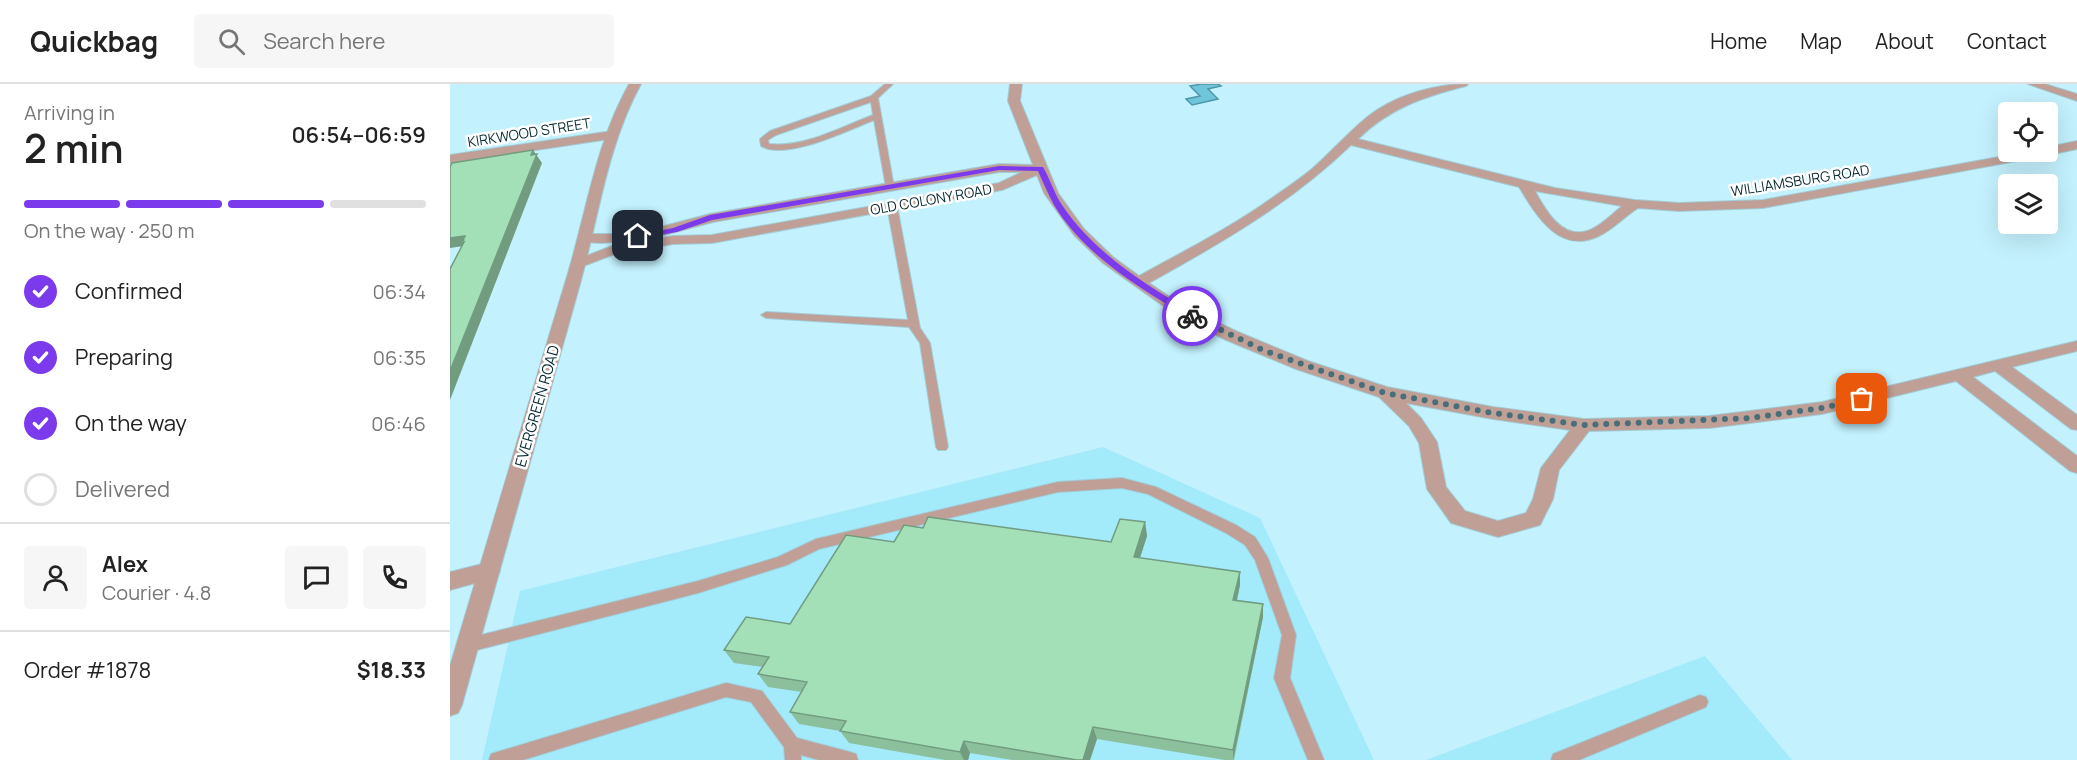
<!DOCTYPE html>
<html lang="en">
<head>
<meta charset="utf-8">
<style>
	body { margin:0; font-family:Manrope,sans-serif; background:#f6f6f6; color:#222; height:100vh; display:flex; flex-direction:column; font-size:22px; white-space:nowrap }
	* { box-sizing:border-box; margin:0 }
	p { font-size:20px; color:#767676 }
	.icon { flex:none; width:33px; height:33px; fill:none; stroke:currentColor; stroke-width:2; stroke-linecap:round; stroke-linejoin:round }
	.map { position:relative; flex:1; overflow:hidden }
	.panel { display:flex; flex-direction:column; background:#fff; width:450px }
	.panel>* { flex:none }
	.buttons { position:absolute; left:1548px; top:18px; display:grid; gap:12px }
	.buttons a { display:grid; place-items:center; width:60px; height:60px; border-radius:6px; background:#fff; box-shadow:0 6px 24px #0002; font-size:30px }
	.pin { position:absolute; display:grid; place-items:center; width:51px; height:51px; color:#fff; margin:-26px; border-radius:12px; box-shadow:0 3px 9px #0006 }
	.courier { position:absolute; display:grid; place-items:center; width:60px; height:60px; margin:-30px; border:4px solid #7c3aed; border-radius:50%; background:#fff; color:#222; box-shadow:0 2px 8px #0007 }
	.summary em { font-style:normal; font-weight:600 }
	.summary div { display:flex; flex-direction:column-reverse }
	.summary { display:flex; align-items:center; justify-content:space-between; height:102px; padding:0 24px }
	h1 { font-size:39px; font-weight:600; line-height:45px }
	.bar { display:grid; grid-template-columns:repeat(4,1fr); gap:9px 6px; align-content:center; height:72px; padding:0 24px }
	.bar i { height:8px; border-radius:4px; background:#e0e0e0 }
	.bar .current { background:#7c3aed }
	.bar p { grid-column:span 4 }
	.line { display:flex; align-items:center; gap:15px; padding:0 24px; border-top:2px solid #e0e0e0 }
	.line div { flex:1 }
	.round { display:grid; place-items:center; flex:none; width:63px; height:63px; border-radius:6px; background:#f6f6f6 }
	ol { padding:0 24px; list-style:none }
	li { display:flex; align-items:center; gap:18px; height:66px }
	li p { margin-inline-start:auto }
	li .icon { padding:6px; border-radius:50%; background:#7c3aed; color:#fff; stroke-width:4 }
	li:last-child { color:#767676 }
	li i { width:33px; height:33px; border:3px solid #e0e0e0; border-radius:50% }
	header { display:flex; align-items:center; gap:36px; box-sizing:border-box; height:84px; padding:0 30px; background:#fff; border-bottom:2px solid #e0e0e0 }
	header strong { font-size:28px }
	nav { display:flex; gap:33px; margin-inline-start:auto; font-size:21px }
	.search { width:420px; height:54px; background:#f6f6f6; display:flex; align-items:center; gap:15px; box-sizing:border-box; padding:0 21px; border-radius:6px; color:#767676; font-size:22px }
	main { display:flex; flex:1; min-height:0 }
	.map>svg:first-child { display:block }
	.built { fill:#a3eafb }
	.water { fill:#6fc6db; stroke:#4f97a8; stroke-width:1.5 }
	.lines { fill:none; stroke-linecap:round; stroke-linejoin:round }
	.service-casing { stroke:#a1cdd8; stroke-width:2 }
	.minor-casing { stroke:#a1cdd8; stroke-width:2 }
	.tertiary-casing { stroke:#a1cdd8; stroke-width:2 }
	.service { fill:#bf9f96; fill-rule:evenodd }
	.minor { fill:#bf9f96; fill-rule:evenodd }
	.tertiary { fill:#bf9f96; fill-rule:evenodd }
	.wall { fill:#8cc09d }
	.shaded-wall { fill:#729c80 }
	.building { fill:#a3dfb7; stroke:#729c80; stroke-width:1.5 }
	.route { fill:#7c3aed }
	.done { stroke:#486f78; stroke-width:6; stroke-dasharray:0 10.8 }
	.labels { text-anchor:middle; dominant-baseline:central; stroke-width:5; stroke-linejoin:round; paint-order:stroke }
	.far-street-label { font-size:14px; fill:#052931; stroke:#fff }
	.street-label { font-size:15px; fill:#052931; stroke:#fff }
</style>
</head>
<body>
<header>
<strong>Quickbag</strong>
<div class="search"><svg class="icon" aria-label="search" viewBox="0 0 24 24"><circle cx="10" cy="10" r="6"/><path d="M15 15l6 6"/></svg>Search here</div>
<nav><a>Home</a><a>Map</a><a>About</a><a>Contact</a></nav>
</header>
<main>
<section class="panel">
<div class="summary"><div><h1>2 min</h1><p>Arriving in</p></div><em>06:54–06:59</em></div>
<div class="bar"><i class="current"></i><i class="current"></i><i class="current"></i><i></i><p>On the way · 250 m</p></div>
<ol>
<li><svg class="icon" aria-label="check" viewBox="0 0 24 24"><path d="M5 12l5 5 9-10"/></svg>Confirmed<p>06:34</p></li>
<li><svg class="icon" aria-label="check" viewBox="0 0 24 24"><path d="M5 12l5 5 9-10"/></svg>Preparing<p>06:35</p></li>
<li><svg class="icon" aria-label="check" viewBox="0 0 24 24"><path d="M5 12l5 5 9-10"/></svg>On the way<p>06:46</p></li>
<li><i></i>Delivered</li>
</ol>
<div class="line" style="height:108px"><a class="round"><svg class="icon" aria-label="person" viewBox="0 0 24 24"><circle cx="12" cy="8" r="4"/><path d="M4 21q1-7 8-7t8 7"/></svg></a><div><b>Alex</b><p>Courier · 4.8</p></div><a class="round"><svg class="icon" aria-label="chat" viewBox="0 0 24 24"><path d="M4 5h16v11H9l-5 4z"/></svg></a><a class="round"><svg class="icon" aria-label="phone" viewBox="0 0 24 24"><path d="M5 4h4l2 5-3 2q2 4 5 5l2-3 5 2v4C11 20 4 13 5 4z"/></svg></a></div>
<div class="line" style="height:78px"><div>Order #1878</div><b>$18.33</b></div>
</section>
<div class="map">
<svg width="1627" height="676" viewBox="0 0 1627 676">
	<rect width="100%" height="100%" fill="#c3f1fd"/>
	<!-- built -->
	<g class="built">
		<path d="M653,363L810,434L924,676H32L70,507Z"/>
		<path d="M1255,572L1342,676H976Z"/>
	</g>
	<!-- water -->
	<path class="water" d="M752,0H768L771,2L758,5L768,15L742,21L736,15L750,12L740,2Z"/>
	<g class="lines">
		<defs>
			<g id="service">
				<path d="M435,0H443L428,14L444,103L443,105H437L436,103L424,36C399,46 335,77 311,62L310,55L320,47L421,12ZM421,18L423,31C391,43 354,64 319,60L318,56L326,51Z"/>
				<path d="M442,119L447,122L470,244L480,259L498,363L496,366H488L486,363L470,259L459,243L316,234L311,231L316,228L458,236L437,122Z"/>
				<path d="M672,394L706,403L786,441L805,453L818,474L846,551L840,594L874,676H858L824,594L832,551L805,476L795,461L776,449L698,410L672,404L608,408L369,465L337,481L248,509L15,569L10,567L7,562L10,557L15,555L248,497L328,473L366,455L608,398Z"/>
				<path d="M276,599L312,607L347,654L400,668L406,670L408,676H369L351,671V676H335L334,663L301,618L276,613L73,676H39L41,670L47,668Z"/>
				<path d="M1250,611L1256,613L1258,618L1256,623L1129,676H1101L1103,670Z"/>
			</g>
			<g id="minor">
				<path d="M560,0H572L570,17L608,109L634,145L663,173L689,192C734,167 780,144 822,114C836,104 850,95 863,84C881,68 897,50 916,34C943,12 983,0 1018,0L1016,2C973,13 940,24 908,55L1105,104L1185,116L1229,119L1313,116L1576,68H1598V63L1627,57V65L1594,72L1313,124L1229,127L1188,124C1174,133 1163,145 1149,152C1109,171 1086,131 1069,103L901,61C841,119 771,159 699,199L735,223L788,248L858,277L937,303L1043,323L1134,335L1259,332L1372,318L1627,257V267L1562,283L1627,331V346L1621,345L1545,287L1523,293L1627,372V389L1620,387L1506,297L1372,330L1259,344L1139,347L1109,386L1103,415L1090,441L1048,453L1001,439L977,405L969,359L959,342L929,313L846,285L776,256L723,229L653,179L624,151L594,109L587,91L552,106L262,159L223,160L165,170L128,184L121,180L123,177L162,162L223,152L262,151L549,99L572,88H549L263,138L199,155L151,159L135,158L128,154L135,150H167L199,146L260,130L549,80L583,81L558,17ZM1085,107L1172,122C1162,130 1150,143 1137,147C1111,155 1095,125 1085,107ZM956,319L1043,335L1120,346L1091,384L1083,415L1076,429L1048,437L1015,427L996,403L987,358L971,334Z"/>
				<path d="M1578,0H1595L1627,10V17Z"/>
				<path d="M162,47L168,51L166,54L0,79V71Z"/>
				<path d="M40,478L47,481L50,487L47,493L0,506V488Z"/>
			</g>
			<path id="tertiary" d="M179,0H191C157,62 149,132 130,200C91,340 51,481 12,621L8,629L0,632V582C39,451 78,320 118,189C137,125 146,59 179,0Z"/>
		</defs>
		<!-- service casing -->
		<use href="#service" class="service-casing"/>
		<!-- minor casing -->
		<use href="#minor" class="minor-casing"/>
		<!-- tertiary casing -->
		<use href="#tertiary" class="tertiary-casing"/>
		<!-- service -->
		<use href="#service" class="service"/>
		<!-- minor -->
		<use href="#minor" class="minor"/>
		<!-- tertiary -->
		<use href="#tertiary" class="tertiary"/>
	</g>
	<!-- wall -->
	<path class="wall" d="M695,438L697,452L690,474L790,501L787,516L813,520V533L784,676H775L647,655L640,676H562L520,669L518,676H495L399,659L390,647L349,640L340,628L352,608L318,603L308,590L313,583L284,579L274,566L340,540L444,458L473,444L661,458Z"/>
	<!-- shaded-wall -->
	<g class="shaded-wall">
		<path d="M83,66L92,79L0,316V287Z"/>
		<path d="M15,152L14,162L0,164V154Z"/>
		<path d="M695,438L697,452L686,486L684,473Z"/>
		<path d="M790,488V501L784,529L783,516Z"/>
		<path d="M813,520V533L783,676V666Z"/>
		<path d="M643,643L647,655L640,676H633Z"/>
		<path d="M514,657L520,669L518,676H514L510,668Z"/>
	</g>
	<!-- building -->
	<g class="building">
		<path d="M83,66L81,71L87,70L0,287V185L14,158L12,159L15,152L0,154V83L2,79Z"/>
		<path d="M478,433L661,458L670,435L695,438L684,473L790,488L783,516L813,520L783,666L643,643L633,676H627L514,657L510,668L390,647L396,637L340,628L357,598L308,590L319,573L274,566L296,533L340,540L396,451L444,458L454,441L473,444Z"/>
	</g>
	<!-- route -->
	<path class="route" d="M549,82L593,83C600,95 604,109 612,121C645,170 695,200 745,230V234H739C689,203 635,172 604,121C598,110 593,98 588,87L549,86L262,136L227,148L188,155L184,152L223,144L260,131Z"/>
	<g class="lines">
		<!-- done -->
		<path class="done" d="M742,232L815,267L935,309L1043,329L1134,341L1301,334L1372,324L1412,315"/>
	</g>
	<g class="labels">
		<!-- far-street labels -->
		<g class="far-street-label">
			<text transform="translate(79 48) rotate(-9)">KIRKWOOD STREET</text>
			<text transform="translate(1350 96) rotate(-9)">WILLIAMSBURG ROAD</text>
			<text transform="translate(481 115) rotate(-10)">OLD COLONY ROAD</text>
		</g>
		<!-- street labels -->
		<g class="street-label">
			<text transform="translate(87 322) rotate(-74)">EVERGREEN ROAD</text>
		</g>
	</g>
</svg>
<div class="buttons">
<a><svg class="icon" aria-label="locate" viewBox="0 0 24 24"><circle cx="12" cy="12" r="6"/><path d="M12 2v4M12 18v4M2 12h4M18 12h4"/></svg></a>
<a><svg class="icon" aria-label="layers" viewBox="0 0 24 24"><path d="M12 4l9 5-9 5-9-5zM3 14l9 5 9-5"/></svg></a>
</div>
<div class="pin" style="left:1412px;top:315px;background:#ea580c"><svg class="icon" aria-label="bag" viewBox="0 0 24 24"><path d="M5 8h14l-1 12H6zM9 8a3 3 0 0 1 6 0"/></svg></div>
<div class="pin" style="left:188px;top:152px;background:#1f2937"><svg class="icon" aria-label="home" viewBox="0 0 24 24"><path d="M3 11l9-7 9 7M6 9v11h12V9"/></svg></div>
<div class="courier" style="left:742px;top:232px"><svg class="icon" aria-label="bike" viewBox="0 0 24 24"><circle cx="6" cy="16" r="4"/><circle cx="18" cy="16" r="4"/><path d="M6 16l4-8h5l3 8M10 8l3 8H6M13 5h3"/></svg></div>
</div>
</main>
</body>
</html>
